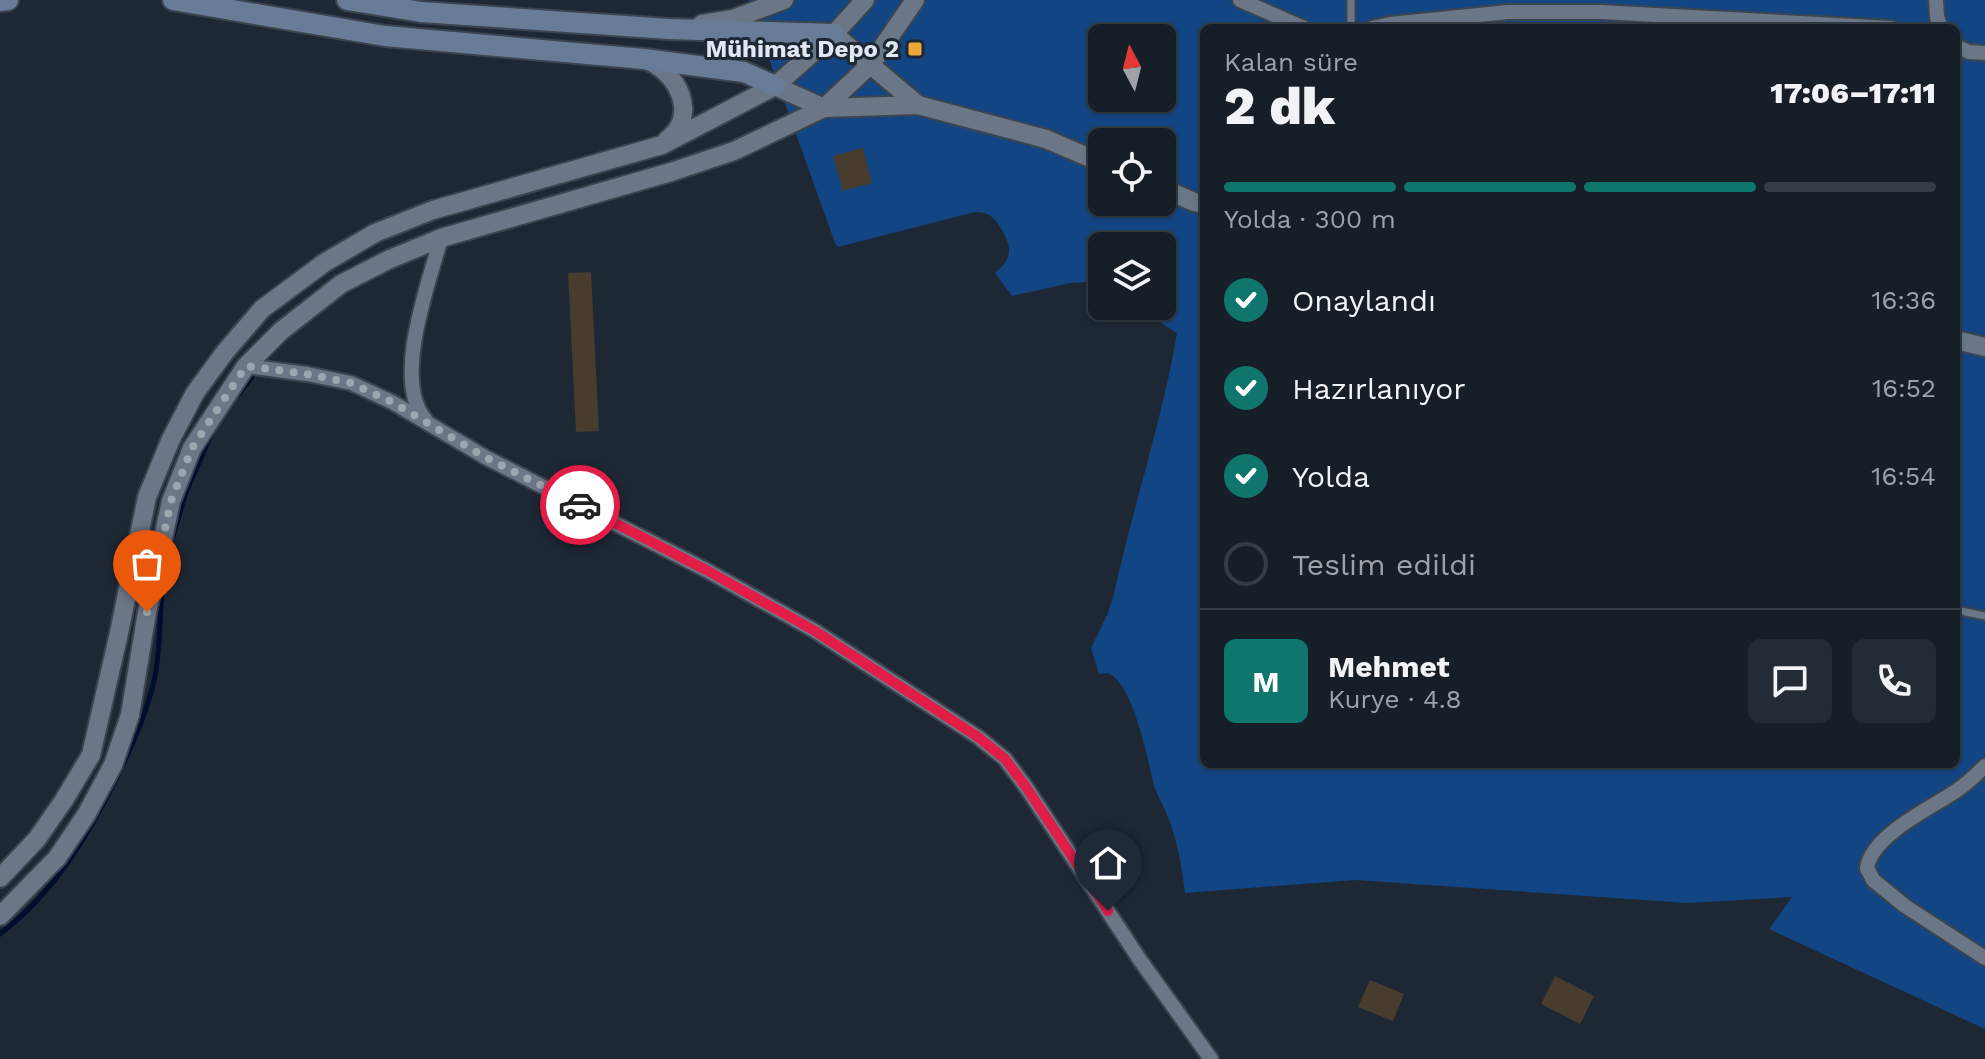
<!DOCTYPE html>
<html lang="tr">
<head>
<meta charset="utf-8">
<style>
	body { margin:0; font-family:"Work Sans",sans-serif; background:#232b34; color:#f1f3f6; height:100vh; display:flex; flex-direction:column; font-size:30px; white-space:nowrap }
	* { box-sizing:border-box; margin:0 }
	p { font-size:26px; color:#9ea2a8 }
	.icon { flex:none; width:44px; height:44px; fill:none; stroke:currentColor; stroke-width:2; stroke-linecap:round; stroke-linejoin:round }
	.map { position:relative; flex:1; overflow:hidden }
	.sheet { position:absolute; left:1200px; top:24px; width:760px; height:744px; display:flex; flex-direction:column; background:#161e28; border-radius:12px; box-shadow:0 2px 6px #0004,0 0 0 2px #353c45 }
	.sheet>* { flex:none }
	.needle { width:52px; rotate:353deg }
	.tools { position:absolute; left:1088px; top:24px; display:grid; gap:16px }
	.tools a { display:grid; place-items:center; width:88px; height:88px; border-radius:12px; background:#161e28; box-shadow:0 2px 6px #0004,0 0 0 2px #353c45; font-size:40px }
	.pin { position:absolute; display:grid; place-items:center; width:68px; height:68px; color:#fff; margin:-82px -34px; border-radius:50% 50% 50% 0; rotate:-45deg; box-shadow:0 0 8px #0007 }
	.pin .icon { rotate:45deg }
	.courier { position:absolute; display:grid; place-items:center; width:80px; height:80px; margin:-40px; border:6px solid #e11d48; border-radius:50%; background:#fff; color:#222; box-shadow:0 2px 10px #0007 }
	.head em { font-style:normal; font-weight:800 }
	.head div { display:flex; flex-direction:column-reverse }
	.head { display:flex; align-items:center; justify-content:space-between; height:136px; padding:0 24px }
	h1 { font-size:52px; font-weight:800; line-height:60px }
	.bar { display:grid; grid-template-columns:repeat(4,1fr); gap:12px 8px; align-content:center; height:96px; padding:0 24px }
	.bar i { height:10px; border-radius:6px; background:#353c45 }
	.bar .selected { background:#0f766e }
	.bar p { grid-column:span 4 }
	.line { display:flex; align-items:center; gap:20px; padding:0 24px; border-top:2px solid #353c45 }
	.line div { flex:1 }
	.round { display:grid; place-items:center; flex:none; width:84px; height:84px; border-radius:12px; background:#232b34 }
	ol { padding:0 24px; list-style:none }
	li { display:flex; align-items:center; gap:24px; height:88px }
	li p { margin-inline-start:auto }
	li .icon { padding:8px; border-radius:50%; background:#0f766e; color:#fff; stroke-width:4 }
	li:last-child { color:#9ea2a8 }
	li i { width:44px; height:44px; border:4px solid #353c45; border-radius:50% }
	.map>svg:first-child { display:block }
	.green { fill:#124583; fill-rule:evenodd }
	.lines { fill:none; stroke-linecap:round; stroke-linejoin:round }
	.stream { stroke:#000d2f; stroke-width:5 }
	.building { fill:#473c2d }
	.service-casing { stroke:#3c444f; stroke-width:11 }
	.minor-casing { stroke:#3c444f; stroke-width:18 }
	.tertiary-casing { stroke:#3c444f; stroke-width:22 }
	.secondary-casing { stroke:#3c444f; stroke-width:24 }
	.service { stroke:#6b7787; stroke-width:7 }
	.minor { stroke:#6b7787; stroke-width:14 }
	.tertiary { stroke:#6b7787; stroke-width:18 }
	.secondary { stroke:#697c97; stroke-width:20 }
	.done { stroke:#9da5af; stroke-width:8; stroke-dasharray:0 14.4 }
	.route { stroke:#e11d48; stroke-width:10 }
	.poi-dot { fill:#eda83b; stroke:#1e2835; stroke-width:3 }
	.labels { text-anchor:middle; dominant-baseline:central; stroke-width:6; stroke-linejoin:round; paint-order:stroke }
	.poi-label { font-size:24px; font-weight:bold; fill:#e2e8f1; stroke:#1e2835; text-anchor:end }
</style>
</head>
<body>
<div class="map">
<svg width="1985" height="1059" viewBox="0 0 1985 1059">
	<rect width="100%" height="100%" fill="#1e2835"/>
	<!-- green -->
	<path class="green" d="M748,0H1985V1029L1769,929L1792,897L1687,903L1355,880L1185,893C1182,868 1178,843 1169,820C1165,808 1158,797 1154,786C1148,760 1133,683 1108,673L1099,674L1091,648L1108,613L1114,594C1133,506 1162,422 1177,333L1152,317L1122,306H1162V246H1102V281L1071,283L1012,296L995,273C1010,261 1013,250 1004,234C997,220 991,212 975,212L838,247L835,243ZM1204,28H1956V764H1204ZM1102,38H1162V98H1102ZM1102,142H1162V202H1102Z"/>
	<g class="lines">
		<!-- stream -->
		<g class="stream">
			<path d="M238,395L252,377"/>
			<path d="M171,543L186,492L212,433"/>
			<path d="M0,934C55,892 89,835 119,773C134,741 148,710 155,676C162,641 158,607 165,572"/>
		</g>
	</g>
	<!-- building -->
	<g class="building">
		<path d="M863,148L872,183L843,191L833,156Z"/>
		<path d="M591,272L599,431L576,432L568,273Z"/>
		<path d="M1555,976L1594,996L1580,1024L1541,1004Z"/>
		<path d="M1370,980L1404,994L1393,1021L1358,1007Z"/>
	</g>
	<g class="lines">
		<defs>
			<g id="service">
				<path d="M1351,28V0"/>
				<path d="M1956,610L1985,616"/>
			</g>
			<g id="minor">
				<path d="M1240,0L1304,28"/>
				<path d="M1936,0L1937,17L1941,28"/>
				<path d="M1372,28L1390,24L1508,12H1601L1891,28"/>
				<path d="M1956,46L1969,52L1985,53"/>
				<path d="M246,366L307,374L351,383L392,402L485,457L708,571L815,631L978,737L1005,759L1026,787L1140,960L1211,1059"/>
				<path d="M425,419C392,380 429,283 441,238"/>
				<path d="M1985,766C1976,775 1967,784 1956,791C1931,808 1872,835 1867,868L1873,880L1905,906L1985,958"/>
			</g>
			<g id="tertiary">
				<path d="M702,24L733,19L784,0"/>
				<path d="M834,34L865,0"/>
				<path d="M646,60C679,73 699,116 667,140"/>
				<path d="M775,86L824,108L871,64L915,0"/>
				<path d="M1162,188L1194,202L1204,204"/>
				<path d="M1956,340L1985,347"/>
				<path d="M0,878L37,839L64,800L91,755L119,633L147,497L171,439L195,393L225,352L262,309L324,263L375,233L433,210L662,145L775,86L834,34L918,105"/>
				<path d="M0,916L57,858L86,815L113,765L130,715L147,612L171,501L192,448L246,366L281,331L341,284L390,259L441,238L671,172L734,151L824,108L918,105L1046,139L1102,163"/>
			</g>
			<g id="secondary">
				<path d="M173,0L385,36L644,59L744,72L775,86"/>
				<path d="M347,0L421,12L669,29L834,34"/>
				<path d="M0,1L8,0"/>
			</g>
		</defs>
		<!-- service casing -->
		<use href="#service" class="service-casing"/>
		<!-- minor casing -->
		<use href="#minor" class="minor-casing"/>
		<!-- tertiary casing -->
		<use href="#tertiary" class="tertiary-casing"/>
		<!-- secondary casing -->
		<use href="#secondary" class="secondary-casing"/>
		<!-- service -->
		<use href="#service" class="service"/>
		<!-- minor -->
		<use href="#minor" class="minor"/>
		<!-- tertiary -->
		<use href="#tertiary" class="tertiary"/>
		<!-- secondary -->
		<use href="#secondary" class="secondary"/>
	</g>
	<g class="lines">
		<!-- done -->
		<path class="done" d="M147,612L171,501L192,448L246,366L307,374L351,383L392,402L485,457L580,505"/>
		<!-- route -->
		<path class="route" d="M580,505L708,571L815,631L978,737L1005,759L1026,787L1108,911"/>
	</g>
	<!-- markers -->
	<rect class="poi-dot" x="907" y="41" width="16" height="16" rx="4"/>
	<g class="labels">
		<!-- poi labels -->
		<g class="poi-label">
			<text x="899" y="49">Mühimat Depo 2</text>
		</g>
	</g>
</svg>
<div class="tools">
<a><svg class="needle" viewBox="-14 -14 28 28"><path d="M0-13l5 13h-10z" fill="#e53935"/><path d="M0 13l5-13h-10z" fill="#9ea2a8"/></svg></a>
<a><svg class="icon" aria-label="locate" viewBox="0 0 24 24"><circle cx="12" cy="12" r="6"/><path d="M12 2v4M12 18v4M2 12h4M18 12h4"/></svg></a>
<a><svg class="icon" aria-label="layers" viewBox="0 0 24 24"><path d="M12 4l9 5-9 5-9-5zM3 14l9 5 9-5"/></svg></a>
</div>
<div class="pin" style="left:147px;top:612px;background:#ea580c"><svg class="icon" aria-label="bag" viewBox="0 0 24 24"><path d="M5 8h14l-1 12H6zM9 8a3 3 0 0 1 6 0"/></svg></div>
<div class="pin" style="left:1108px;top:911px;background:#1f2937"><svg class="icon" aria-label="home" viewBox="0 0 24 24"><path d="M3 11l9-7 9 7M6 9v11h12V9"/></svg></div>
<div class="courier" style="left:580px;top:505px"><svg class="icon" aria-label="car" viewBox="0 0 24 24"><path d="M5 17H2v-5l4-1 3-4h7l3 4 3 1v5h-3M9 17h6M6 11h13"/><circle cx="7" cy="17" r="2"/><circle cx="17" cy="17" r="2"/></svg></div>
<section class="sheet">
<div class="head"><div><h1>2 dk</h1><p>Kalan süre</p></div><em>17:06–17:11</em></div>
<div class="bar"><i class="selected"></i><i class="selected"></i><i class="selected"></i><i></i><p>Yolda · 300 m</p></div>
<ol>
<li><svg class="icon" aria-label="check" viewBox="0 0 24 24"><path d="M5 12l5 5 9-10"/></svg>Onaylandı<p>16:36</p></li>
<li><svg class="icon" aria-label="check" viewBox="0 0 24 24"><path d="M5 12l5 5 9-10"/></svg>Hazırlanıyor<p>16:52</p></li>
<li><svg class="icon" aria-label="check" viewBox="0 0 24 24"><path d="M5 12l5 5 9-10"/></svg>Yolda<p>16:54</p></li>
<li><i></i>Teslim edildi</li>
</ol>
<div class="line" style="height:144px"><b class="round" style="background:#0f766e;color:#fff">M</b><div><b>Mehmet</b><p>Kurye · 4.8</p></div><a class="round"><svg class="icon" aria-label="chat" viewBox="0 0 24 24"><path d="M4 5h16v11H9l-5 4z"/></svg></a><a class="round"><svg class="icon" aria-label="phone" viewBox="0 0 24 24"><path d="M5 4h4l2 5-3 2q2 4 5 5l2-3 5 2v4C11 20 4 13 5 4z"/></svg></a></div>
</section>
</div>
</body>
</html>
